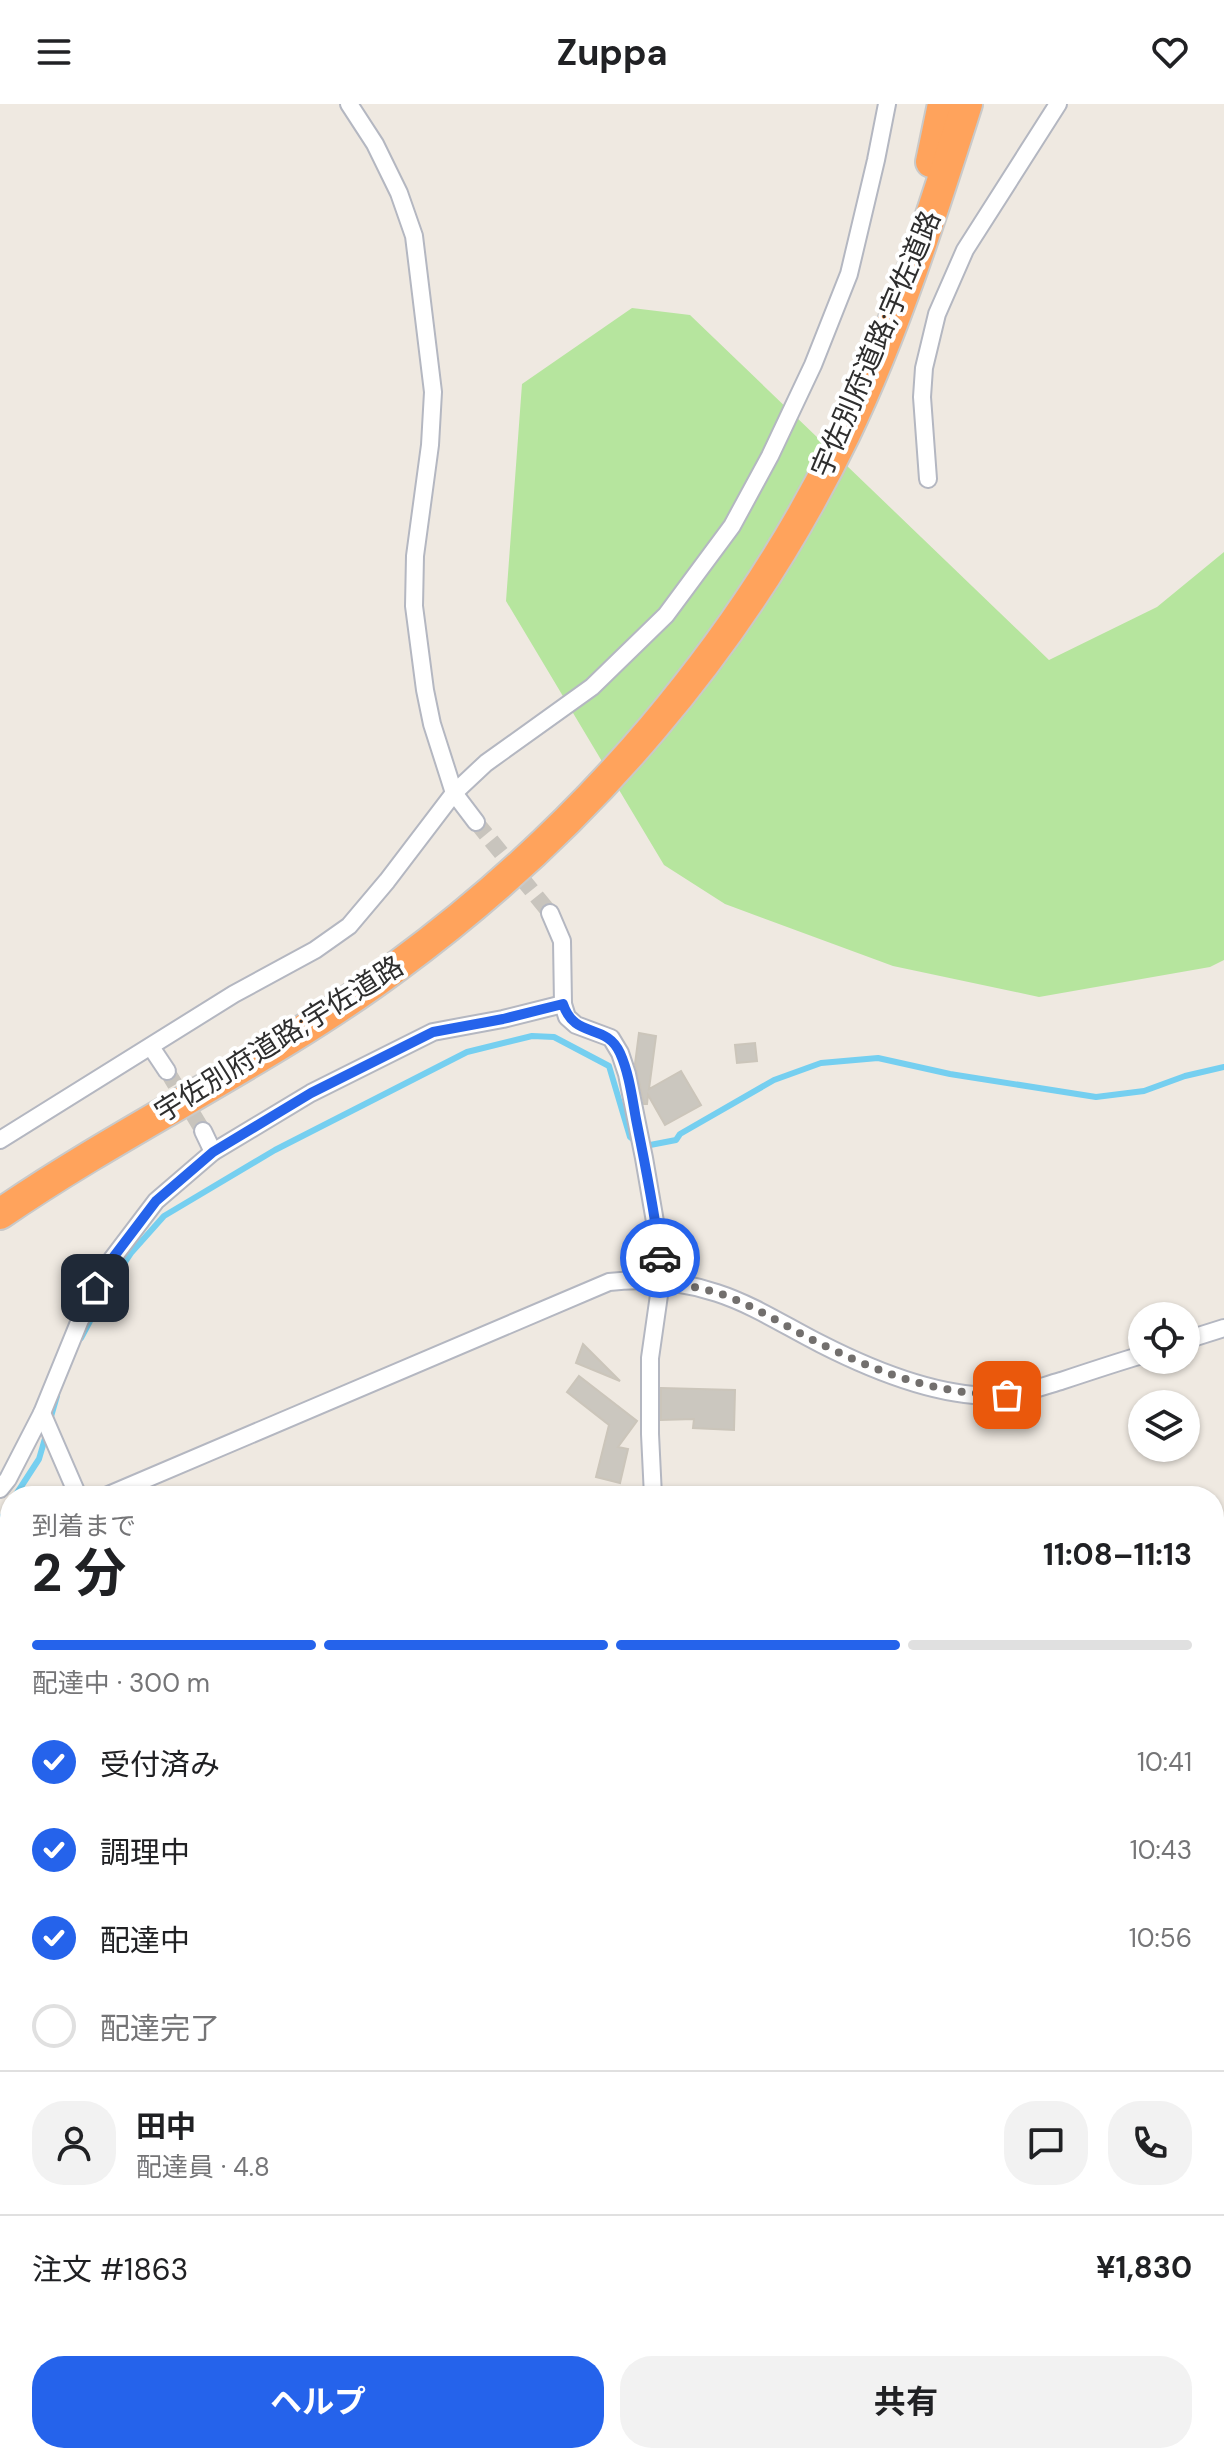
<!DOCTYPE html>
<html lang="ja">
<head>
<meta charset="utf-8">
<style>
	body { margin:0; font-family:"DM Sans","Noto Sans JP",sans-serif; background:#f2f2f2; color:#202124; height:100vh; display:flex; flex-direction:column; font-size:30px; white-space:nowrap }
	* { box-sizing:border-box; margin:0 }
	p { font-size:26px; color:#757577 }
	.icon { flex:none; width:44px; height:44px; fill:none; stroke:currentColor; stroke-width:2; stroke-linecap:round; stroke-linejoin:round }
	.map { position:relative; flex:1; overflow:hidden }
	.sheet { position:absolute; left:0px; top:1382px; width:1224px; height:978px; display:flex; flex-direction:column; background:#fff; border-radius:32px 32px 0 0; box-shadow:0 2px 6px #0004 }
	.sheet>* { flex:none }
	.tools { position:absolute; left:1128px; top:1198px; display:grid; gap:16px }
	.tools a { display:grid; place-items:center; width:72px; height:72px; border-radius:50%; background:#fff; box-shadow:0 2px 6px #0004; font-size:40px }
	.pin { position:absolute; display:grid; place-items:center; width:68px; height:68px; color:#fff; margin:-34px; border-radius:16px; box-shadow:0 4px 12px #0006 }
	.courier { position:absolute; display:grid; place-items:center; width:80px; height:80px; margin:-40px; border:6px solid #2563eb; border-radius:50%; background:#fff; color:#222; box-shadow:0 2px 10px #0007 }
	.head em { font-style:normal; font-weight:700 }
	.head div { display:flex; flex-direction:column-reverse }
	.head { display:flex; align-items:center; justify-content:space-between; height:136px; padding:0 32px }
	h1 { font-size:52px; font-weight:700; line-height:60px }
	.bar { display:grid; grid-template-columns:repeat(4,1fr); gap:12px 8px; align-content:center; height:96px; padding:0 32px }
	.bar i { height:10px; border-radius:6px; background:#e0e0e0 }
	.bar .on { background:#2563eb }
	.bar p { grid-column:span 4 }
	.line { display:flex; align-items:center; gap:20px; padding:0 32px; border-top:2px solid #e0e0e0 }
	.line div { flex:1 }
	.round { display:grid; place-items:center; flex:none; width:84px; height:84px; border-radius:32px; background:#f2f2f2 }
	ol { padding:0 32px; list-style:none }
	li { display:flex; align-items:center; gap:24px; height:88px }
	li p { margin-inline-start:auto }
	li .icon { padding:8px; border-radius:50%; background:#2563eb; color:#fff; stroke-width:4 }
	li:last-child { color:#757577 }
	li i { width:44px; height:44px; border:4px solid #e0e0e0; border-radius:50% }
	.primary-button { display:flex; gap:16px; margin-top:auto; padding:16px 32px }
	.primary-button a { flex:1; height:92px; border-radius:32px; background:#2563eb; color:#fff; font-size:32px; font-weight:700; line-height:92px; text-align:center }
	.primary-button a+a { background:#f2f2f2; color:#202124 }
	header { display:flex; justify-content:space-between; align-items:center; height:104px; padding:0 32px; background:#fff; font-size:36px; font-weight:700 }
	.map>svg:first-child { display:block }
	.green { fill:#b6e59e }
	.lines { fill:none; stroke-linecap:round; stroke-linejoin:round }
	.stream { stroke:#75cff0; stroke-width:6 }
	.building { fill:#cbc7bf; stroke:#cbc5ba; stroke-width:2 }
	.minor-tunnel { stroke:#c8c4bd; stroke-width:16; stroke-dasharray:16 8; stroke-linecap:butt }
	.minor-casing { stroke:#b4b7c1; stroke-width:20 }
	.motorway-casing { stroke:#c9c9c9; stroke-width:34 }
	.minor { stroke:#fff; stroke-width:16 }
	.motorway { stroke:#ffa35c; stroke-width:30 }
	.done { stroke:#726f6d; stroke-width:8; stroke-dasharray:0 14.4 }
	.route { stroke:#2563eb; stroke-width:10 }
	.labels { text-anchor:middle; dominant-baseline:central; stroke-width:8; stroke-linejoin:round; paint-order:stroke }
	.street-label { font-size:28px; fill:#2e2e2e; stroke:#fff }
</style>
</head>
<body>
<header><svg class="icon" aria-label="menu" viewBox="0 0 24 24"><path d="M4 6h16M4 12h16M4 18h16"/></svg>Zuppa<svg class="icon" aria-label="heart" viewBox="0 0 24 24"><path d="M12 20l-8-8c-3-5 5-10 8-4 3-6 11-1 8 4z"/></svg></header>
<div class="map">
<svg width="1224" height="2359" viewBox="0 0 1224 2359">
	<rect width="100%" height="100%" fill="#efe9e1"/>
	<!-- green -->
	<path class="green" d="M632,204L690,211L1049,556L1157,503L1224,448V856L1210,863L1039,893L893,862L725,800L664,761L506,497L522,280Z"/>
	<g class="lines">
		<!-- stream -->
		<g class="stream">
			<path d="M645,1042L676,1036L680,1030L774,976L821,959L878,954L950,970L1096,993L1144,987L1185,972L1224,963"/>
			<path d="M81,1234L107,1185L131,1149L164,1112L275,1046L467,948L532,932L554,933L609,962L630,1033L635,1037"/>
			<path d="M50,1316L57,1292"/>
			<path d="M15,1392L39,1355L46,1331"/>
			<path d="M0,1417L10,1400"/>
		</g>
	</g>
	<!-- building -->
	<g class="building">
		<path d="M639,929L656,932L649,985L681,967L701,1001L665,1021L648,991L647,1000H644L635,960Z"/>
		<path d="M755,939L757,957L737,959L735,941Z"/>
		<path d="M583,1240L620,1277L576,1259Z"/>
		<path d="M579,1272L637,1317L618,1343L628,1345L620,1379L596,1373L609,1321L567,1288Z"/>
		<path d="M661,1284L735,1286L734,1326L693,1324L694,1315L661,1316Z"/>
	</g>
	<g class="lines">
		<!-- minor-tunnel -->
		<g class="minor-tunnel">
			<path d="M476,718L550,809"/>
			<path d="M167,967L203,1027"/>
		</g>
		<defs>
			<g id="minor">
				<path d="M349,0L375,40L399,89L414,132L433,288L430,341L415,452L414,502L425,586L432,620L454,689L476,718"/>
				<path d="M928,375L922,293L924,264L937,210L965,146L1058,0"/>
				<path d="M550,809L562,837L563,900L567,913L576,921L611,934L620,949L627,970L644,1054L658,1135L661,1177L650,1254V1330L653,1392"/>
				<path d="M151,943L167,967"/>
				<path d="M203,1027L213,1048"/>
				<path d="M0,1036L234,890L315,846L349,822L387,777L454,689L486,659L592,583L666,511L732,422L770,352L813,261L849,170L876,56L887,0"/>
				<path d="M1186,1236L1224,1224"/>
				<path d="M42,1309L78,1392"/>
				<path d="M0,1385L8,1375L42,1309L80,1216L112,1155L156,1097L213,1048L311,989L433,928L503,915L563,900"/>
				<path d="M106,1392L609,1178C644,1174 683,1178 717,1189C754,1201 787,1223 821,1240C874,1267 947,1297 1008,1291C1026,1289 1043,1282 1061,1277C1088,1268 1115,1259 1142,1251"/>
				<path d="M1214,1837L1224,1833"/>
				<path d="M0,2292L10,2289"/>
				<path d="M451,2350L454,2359"/>
				<path d="M1093,2350L1096,2359"/>
			</g>
			<g id="motorway">
				<path d="M931,58L943,0"/>
				<path d="M0,1110C128,1022 271,956 396,863C584,725 743,541 845,330C895,226 932,110 967,0"/>
			</g>
		</defs>
		<!-- minor casing -->
		<use href="#minor" class="minor-casing"/>
		<!-- motorway casing -->
		<use href="#motorway" class="motorway-casing"/>
		<!-- minor -->
		<use href="#minor" class="minor"/>
		<!-- motorway -->
		<use href="#motorway" class="motorway"/>
	</g>
	<g class="lines">
		<!-- done -->
		<path class="done" d="M660,1154L661,1177C679,1181 698,1183 715,1188C754,1200 788,1225 825,1242C887,1272 938,1290 1007,1291"/>
		<!-- route -->
		<path class="route" d="M95,1184L112,1155L156,1097L213,1048L311,989L433,928L503,915L563,900C575,936 606,918 620,949C629,969 632,993 636,1015C645,1061 655,1107 660,1154"/>
	</g>
	<g class="labels">
		<!-- street labels -->
		<g class="street-label">
			<text transform="translate(876 240) rotate(-67)">宇佐別府道路;宇佐道路</text>
			<text transform="translate(279 935) rotate(-32)">宇佐別府道路;宇佐道路</text>
		</g>
	</g>
</svg>
<div class="tools">
<a><svg class="icon" aria-label="locate" viewBox="0 0 24 24"><circle cx="12" cy="12" r="6"/><path d="M12 2v4M12 18v4M2 12h4M18 12h4"/></svg></a>
<a><svg class="icon" aria-label="layers" viewBox="0 0 24 24"><path d="M12 4l9 5-9 5-9-5zM3 14l9 5 9-5"/></svg></a>
</div>
<div class="pin" style="left:1007px;top:1291px;background:#ea580c"><svg class="icon" aria-label="bag" viewBox="0 0 24 24"><path d="M5 8h14l-1 12H6zM9 8a3 3 0 0 1 6 0"/></svg></div>
<div class="pin" style="left:95px;top:1184px;background:#1f2937"><svg class="icon" aria-label="home" viewBox="0 0 24 24"><path d="M3 11l9-7 9 7M6 9v11h12V9"/></svg></div>
<div class="courier" style="left:660px;top:1154px"><svg class="icon" aria-label="car" viewBox="0 0 24 24"><path d="M5 17H2v-5l4-1 3-4h7l3 4 3 1v5h-3M9 17h6M6 11h13"/><circle cx="7" cy="17" r="2"/><circle cx="17" cy="17" r="2"/></svg></div>
<section class="sheet">
<div class="head"><div><h1>2 分</h1><p>到着まで</p></div><em>11:08–11:13</em></div>
<div class="bar"><i class="on"></i><i class="on"></i><i class="on"></i><i></i><p>配達中 · 300 m</p></div>
<ol>
<li><svg class="icon" aria-label="check" viewBox="0 0 24 24"><path d="M5 12l5 5 9-10"/></svg>受付済み<p>10:41</p></li>
<li><svg class="icon" aria-label="check" viewBox="0 0 24 24"><path d="M5 12l5 5 9-10"/></svg>調理中<p>10:43</p></li>
<li><svg class="icon" aria-label="check" viewBox="0 0 24 24"><path d="M5 12l5 5 9-10"/></svg>配達中<p>10:56</p></li>
<li><i></i>配達完了</li>
</ol>
<div class="line" style="height:144px"><a class="round"><svg class="icon" aria-label="person" viewBox="0 0 24 24"><circle cx="12" cy="8" r="4"/><path d="M4 21q1-7 8-7t8 7"/></svg></a><div><b>田中</b><p>配達員 · 4.8</p></div><a class="round"><svg class="icon" aria-label="chat" viewBox="0 0 24 24"><path d="M4 5h16v11H9l-5 4z"/></svg></a><a class="round"><svg class="icon" aria-label="phone" viewBox="0 0 24 24"><path d="M5 4h4l2 5-3 2q2 4 5 5l2-3 5 2v4C11 20 4 13 5 4z"/></svg></a></div>
<div class="line" style="height:104px"><div>注文 #1863</div><b>¥1,830</b></div>
<div class="primary-button"><a>ヘルプ</a><a>共有</a></div>
</section>
</div>
</body>
</html>
